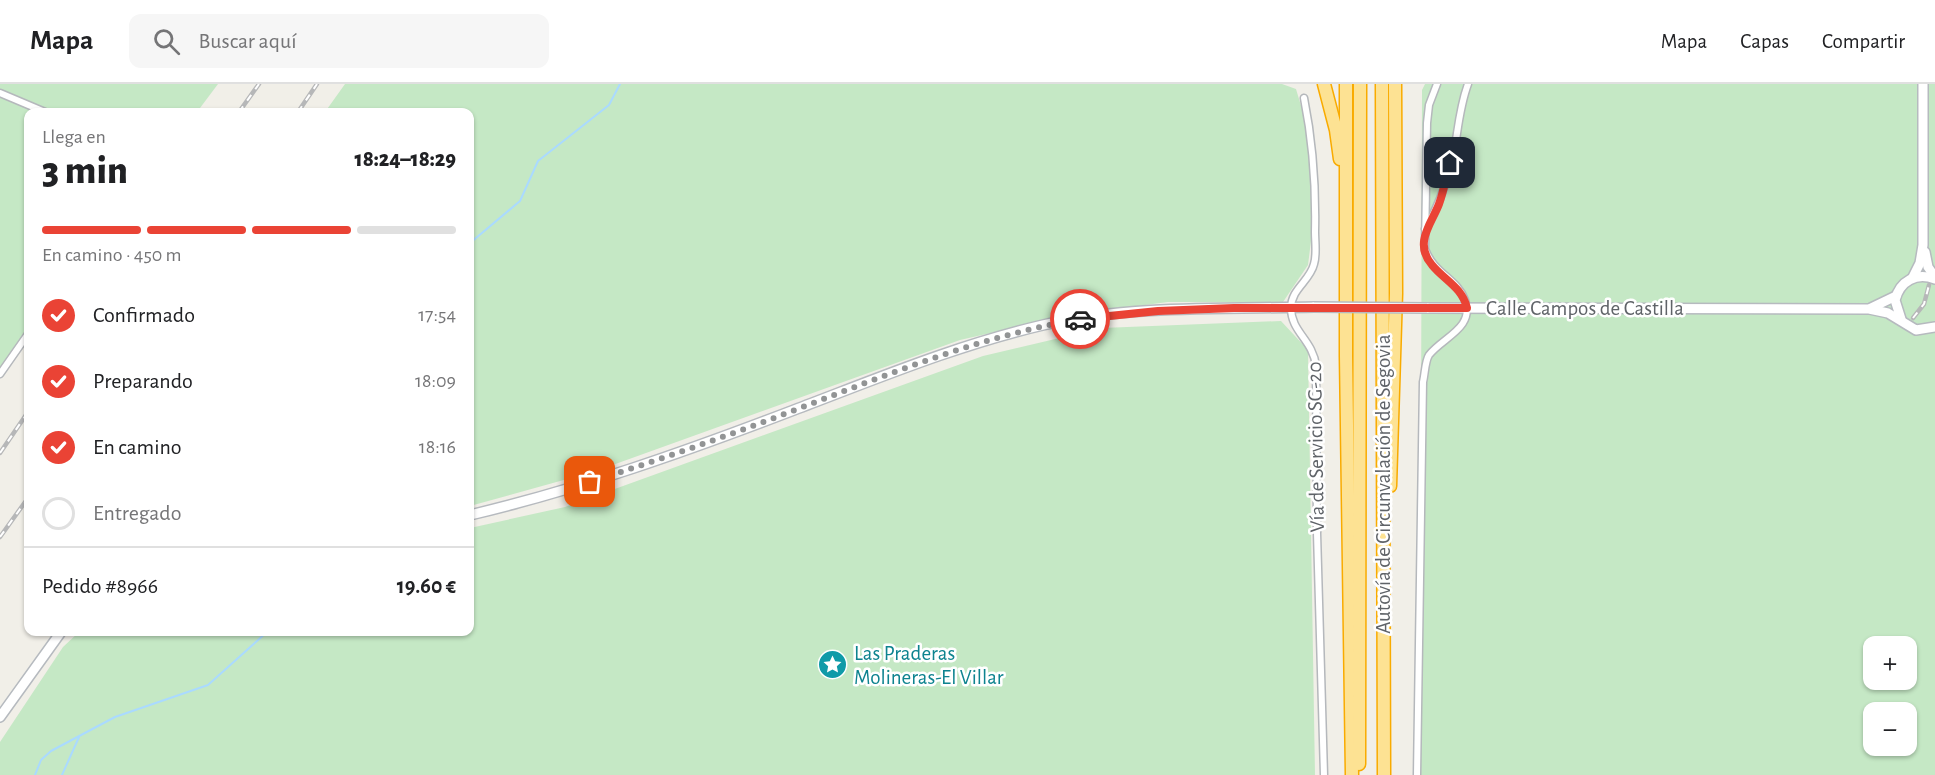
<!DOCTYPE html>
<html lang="es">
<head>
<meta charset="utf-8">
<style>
	body { margin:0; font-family:"Alegreya Sans",sans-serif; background:#f6f6f6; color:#202124; height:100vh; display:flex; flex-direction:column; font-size:22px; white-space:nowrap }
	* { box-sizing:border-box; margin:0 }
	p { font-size:20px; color:#757577 }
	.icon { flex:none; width:33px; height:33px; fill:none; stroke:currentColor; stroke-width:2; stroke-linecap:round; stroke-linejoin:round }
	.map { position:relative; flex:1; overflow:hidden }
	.side { position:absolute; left:24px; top:24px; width:450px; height:528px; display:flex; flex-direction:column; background:#fff; border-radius:12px; box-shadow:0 2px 4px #0004 }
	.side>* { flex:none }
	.controls { position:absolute; left:1863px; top:552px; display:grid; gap:12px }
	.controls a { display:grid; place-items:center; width:54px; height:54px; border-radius:12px; background:#fff; box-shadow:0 2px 4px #0004; font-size:30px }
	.pin { position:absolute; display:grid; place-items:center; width:51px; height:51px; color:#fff; margin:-26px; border-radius:12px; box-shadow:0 3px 9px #0006 }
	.courier { position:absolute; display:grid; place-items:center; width:60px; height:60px; margin:-30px; border:4px solid #ea4335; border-radius:50%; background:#fff; color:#222; box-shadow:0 2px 8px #0007 }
	.headline em { font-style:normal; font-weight:800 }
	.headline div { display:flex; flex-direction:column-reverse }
	.headline { display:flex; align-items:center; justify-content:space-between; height:102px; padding:0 18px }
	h1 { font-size:39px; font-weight:800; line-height:45px }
	.bar { display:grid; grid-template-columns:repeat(4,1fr); gap:9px 6px; align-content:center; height:72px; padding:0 18px }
	.bar i { height:8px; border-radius:4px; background:#e0e0e0 }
	.bar .active { background:#ea4335 }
	.bar p { grid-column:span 4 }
	.line { display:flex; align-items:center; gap:15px; padding:0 18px; border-top:2px solid #e0e0e0 }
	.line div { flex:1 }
	ol { padding:0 18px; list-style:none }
	li { display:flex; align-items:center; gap:18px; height:66px }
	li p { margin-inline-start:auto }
	li .icon { padding:6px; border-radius:50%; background:#ea4335; color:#fff; stroke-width:4 }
	li:last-child { color:#757577 }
	li i { width:33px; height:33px; border:3px solid #e0e0e0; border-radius:50% }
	header { display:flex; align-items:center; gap:36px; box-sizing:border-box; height:84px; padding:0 30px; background:#fff; border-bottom:2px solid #e0e0e0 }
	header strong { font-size:28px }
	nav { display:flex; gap:33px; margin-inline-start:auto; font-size:21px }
	.search { width:420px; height:54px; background:#f6f6f6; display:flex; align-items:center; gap:15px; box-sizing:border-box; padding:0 21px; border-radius:12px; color:#757577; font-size:22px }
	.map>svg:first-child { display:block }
	.green { fill:#c5e8c5; fill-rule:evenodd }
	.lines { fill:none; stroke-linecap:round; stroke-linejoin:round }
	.stream { stroke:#aadaff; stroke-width:2 }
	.street-casing { stroke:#b5b8bc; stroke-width:9 }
	.secondary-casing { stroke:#b6babf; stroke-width:12 }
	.highway-casing { stroke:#f9ab00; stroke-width:15 }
	.street { stroke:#fff; stroke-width:6 }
	.secondary { stroke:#fff; stroke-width:9 }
	.highway { stroke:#fde293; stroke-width:12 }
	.rail-casing { stroke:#b6b7b8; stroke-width:4.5 }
	.rail { stroke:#fff; stroke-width:2; stroke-dasharray:7; stroke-linecap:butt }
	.secondary-bridge-casing { stroke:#b6babf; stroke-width:12; stroke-linecap:butt }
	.secondary-bridge { stroke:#fff; stroke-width:9 }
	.done { stroke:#929495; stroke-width:6; stroke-dasharray:0 10.8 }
	.route { stroke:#ea4335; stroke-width:8 }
	.labels { text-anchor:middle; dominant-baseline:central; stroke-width:5; stroke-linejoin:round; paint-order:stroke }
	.street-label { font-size:21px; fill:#5f6368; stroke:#fff }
	.culture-label { font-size:21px; fill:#0d838f; stroke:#fff; text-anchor:start }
</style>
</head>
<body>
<header>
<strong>Mapa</strong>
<div class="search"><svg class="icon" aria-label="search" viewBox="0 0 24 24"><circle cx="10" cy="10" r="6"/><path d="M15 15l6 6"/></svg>Buscar aquí</div>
<nav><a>Mapa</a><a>Capas</a><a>Compartir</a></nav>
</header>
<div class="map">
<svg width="1935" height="691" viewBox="0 0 1935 691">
	<rect width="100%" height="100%" fill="#f1efe8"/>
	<!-- green -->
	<g class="green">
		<path d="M0,0H218L197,28H28V251L0,288Z"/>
		<path d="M345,0H1282L1296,5L1311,55V157L1308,181L1283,218H1168L1069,231L960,256L596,387L470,422V28H325Z"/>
		<path d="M1425,0H1935V691H1420L1422,6ZM1874,562H1906V596H1874ZM1874,628H1906V662H1874Z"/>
		<path d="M1281,237L1308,266L1315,691H0V658L63,563L79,548H470V444L565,423L983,272L1102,244Z"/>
	</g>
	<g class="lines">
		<!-- stream -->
		<g class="stream">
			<path d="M470,159L520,117L538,77L609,21L620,0"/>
			<path d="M35,691L41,676L51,667L115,633L208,601L267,548"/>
			<path d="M62,691L79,653"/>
		</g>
		<defs>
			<g id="street">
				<path d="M0,9L45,28"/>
				<path d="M1304,14C1313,59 1316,102 1315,148C1315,158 1317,171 1314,180C1310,197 1291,205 1291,224C1291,248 1313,256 1316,282L1317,449L1324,691"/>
				<path d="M1425,145C1441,118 1451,86 1456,56C1459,36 1461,19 1468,0"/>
				<path d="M0,290L28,250"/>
				<path d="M1417,691L1423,298C1425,290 1425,277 1429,271C1443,253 1475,244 1465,216C1457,194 1434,190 1425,165L1427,39L1429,21L1437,0"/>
			</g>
			<g id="secondary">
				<path d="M1925,168L1928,183L1935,193"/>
				<path d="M1913,193L1920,179L1923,161V0"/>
				<path d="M1427,224L1869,225L1888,229L1916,246L1935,243"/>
				<path d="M1871,224L1896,212"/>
				<path d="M1901,235L1895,216C1900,197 1916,188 1935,195"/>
				<path d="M470,431C580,405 687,367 794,326C876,295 957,261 1043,241C1131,221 1225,225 1314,223"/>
				<path d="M0,633L61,548"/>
			</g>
			<g id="highway">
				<path d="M1324,0L1336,46L1340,75"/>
				<path d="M1346,0V272L1352,691"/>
				<path d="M1382,0L1384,691"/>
				<path d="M1390,402L1396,209L1395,0"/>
				<path d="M1359,680L1360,0"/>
			</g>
		</defs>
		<!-- street casing -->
		<use href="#street" class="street-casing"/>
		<!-- secondary casing -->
		<use href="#secondary" class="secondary-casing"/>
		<!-- highway casing -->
		<use href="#highway" class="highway-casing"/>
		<!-- street -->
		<use href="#street" class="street"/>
		<!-- secondary -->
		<use href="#secondary" class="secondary"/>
		<!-- highway -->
		<use href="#highway" class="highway"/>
		<defs>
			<g id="rail">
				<path d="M239,28L259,0"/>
				<path d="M298,28L317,0"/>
				<path d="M1913,234L1924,220L1929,201"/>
				<path d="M0,369L28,328"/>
				<path d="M0,453L28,414"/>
			</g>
		</defs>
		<!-- rail casing -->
		<use href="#rail" class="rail-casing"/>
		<!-- rail -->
		<use href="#rail" class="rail"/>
		<defs>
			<path id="secondary-bridge" d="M1314,223L1427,224"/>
		</defs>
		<!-- secondary-bridge casing -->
		<use href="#secondary-bridge" class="secondary-bridge-casing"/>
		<!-- secondary-bridge -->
		<use href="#secondary-bridge" class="secondary-bridge"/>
	</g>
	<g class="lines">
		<!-- done -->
		<path class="done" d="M590,398C659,376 727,352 795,326C889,290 981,252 1080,235"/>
		<!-- route -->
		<path class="route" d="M1080,235L1158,227L1234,224H1467C1462,203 1444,196 1432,181C1413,159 1432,139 1439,120C1444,107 1446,92 1450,79"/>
	</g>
	<!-- icons -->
	<defs>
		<symbol id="sight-disc" viewBox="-11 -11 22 22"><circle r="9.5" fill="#0f9aa8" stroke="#fff"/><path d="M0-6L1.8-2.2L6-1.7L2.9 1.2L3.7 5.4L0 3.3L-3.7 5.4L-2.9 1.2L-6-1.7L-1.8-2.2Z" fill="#fff"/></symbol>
	</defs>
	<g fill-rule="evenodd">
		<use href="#sight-disc" x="816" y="564" width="33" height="33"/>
	</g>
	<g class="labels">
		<!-- street labels -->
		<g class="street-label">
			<text x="1585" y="224">Calle Campos de Castilla</text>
			<text transform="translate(1316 363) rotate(-91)">Vía de Servicio SG-20</text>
			<text transform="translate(1383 400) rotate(-90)">Autovía de Circunvalación de Segovia</text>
		</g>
		<!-- culture labels -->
		<g class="culture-label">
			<text x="854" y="569">Las Praderas<tspan x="854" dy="24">Molineras-El Villar</tspan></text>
		</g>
	</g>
</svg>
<div class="controls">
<a>+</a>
<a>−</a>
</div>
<div class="pin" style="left:590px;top:398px;background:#ea580c"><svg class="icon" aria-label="bag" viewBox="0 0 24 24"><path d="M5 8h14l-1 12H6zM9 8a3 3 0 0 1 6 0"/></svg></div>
<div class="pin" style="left:1450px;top:79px;background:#1f2937"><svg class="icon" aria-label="home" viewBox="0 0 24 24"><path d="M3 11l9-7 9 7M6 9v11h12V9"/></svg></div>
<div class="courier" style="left:1080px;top:235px"><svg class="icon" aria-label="car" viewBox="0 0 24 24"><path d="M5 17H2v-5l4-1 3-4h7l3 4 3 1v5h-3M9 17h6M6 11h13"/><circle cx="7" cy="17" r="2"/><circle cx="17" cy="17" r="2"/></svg></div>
<section class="side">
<div class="headline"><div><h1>3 min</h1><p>Llega en</p></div><em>18:24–18:29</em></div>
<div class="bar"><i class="active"></i><i class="active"></i><i class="active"></i><i></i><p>En camino · 450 m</p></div>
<ol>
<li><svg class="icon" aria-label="check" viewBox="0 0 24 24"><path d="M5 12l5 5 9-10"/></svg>Confirmado<p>17:54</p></li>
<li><svg class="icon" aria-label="check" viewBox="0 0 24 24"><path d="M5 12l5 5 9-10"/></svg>Preparando<p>18:09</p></li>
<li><svg class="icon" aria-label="check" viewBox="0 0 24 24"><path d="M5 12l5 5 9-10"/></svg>En camino<p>18:16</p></li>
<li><i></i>Entregado</li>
</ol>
<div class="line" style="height:78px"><div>Pedido #8966</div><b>19.60 €</b></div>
</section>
</div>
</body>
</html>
